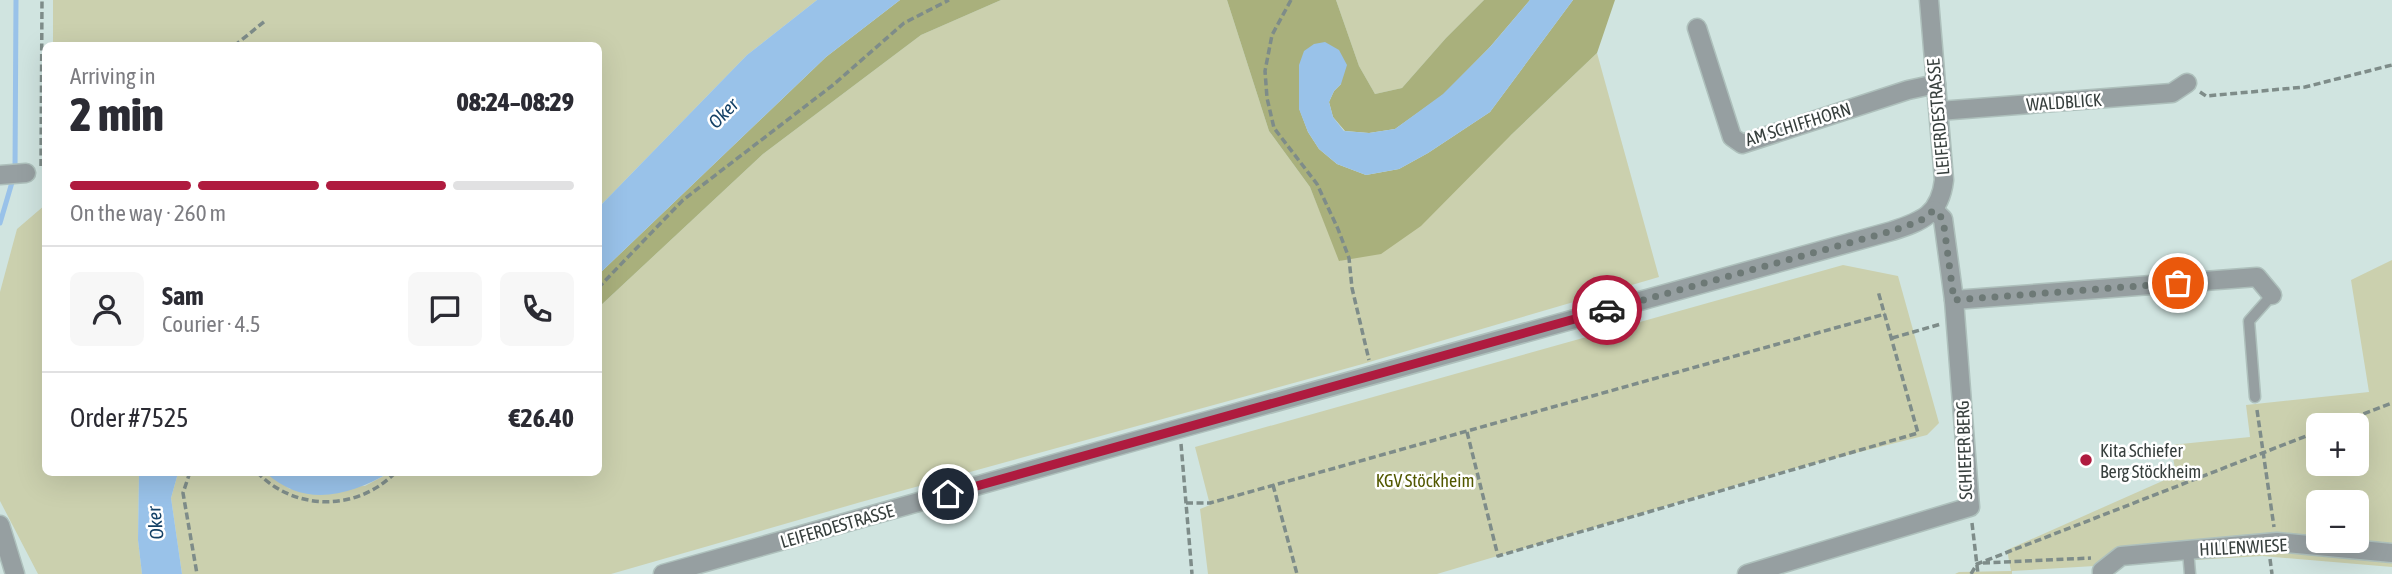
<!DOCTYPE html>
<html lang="en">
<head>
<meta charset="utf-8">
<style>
	body { margin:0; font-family:"Asap Condensed",sans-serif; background:#f7f7f7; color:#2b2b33; height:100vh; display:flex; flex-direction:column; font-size:26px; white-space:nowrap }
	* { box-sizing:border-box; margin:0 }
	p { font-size:23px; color:#7c7c81 }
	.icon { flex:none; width:38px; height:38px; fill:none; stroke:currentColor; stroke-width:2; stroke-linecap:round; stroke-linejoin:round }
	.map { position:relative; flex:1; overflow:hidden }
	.side { position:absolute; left:42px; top:42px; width:560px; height:434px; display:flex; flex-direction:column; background:#fff; border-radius:10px; box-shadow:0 7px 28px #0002 }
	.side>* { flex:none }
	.controls { position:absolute; left:2306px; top:413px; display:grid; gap:14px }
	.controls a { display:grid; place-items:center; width:63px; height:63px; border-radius:10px; background:#fff; box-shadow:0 7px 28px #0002; font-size:35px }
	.pin { position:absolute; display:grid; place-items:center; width:60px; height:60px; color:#fff; margin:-30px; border:4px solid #fff; border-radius:50%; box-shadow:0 2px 7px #0007 }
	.courier { position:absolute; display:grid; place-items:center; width:70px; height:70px; margin:-35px; border:5px solid #af1b3f; border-radius:50%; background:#fff; color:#222; box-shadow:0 2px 9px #0007 }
	.headline em { font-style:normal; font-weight:800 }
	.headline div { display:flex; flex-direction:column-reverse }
	.headline { display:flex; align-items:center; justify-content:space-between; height:119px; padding:0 28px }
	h1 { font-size:46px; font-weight:800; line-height:52px }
	.bar { display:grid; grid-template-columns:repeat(4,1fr); gap:10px 7px; align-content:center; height:84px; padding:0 28px }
	.bar i { height:9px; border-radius:5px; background:#e1e1e2 }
	.bar .selected { background:#af1b3f }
	.bar p { grid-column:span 4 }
	.line { display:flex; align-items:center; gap:18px; padding:0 28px; border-top:2px solid #e1e1e2 }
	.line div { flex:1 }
	.round { display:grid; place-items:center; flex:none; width:74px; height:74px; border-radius:10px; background:#f7f7f7 }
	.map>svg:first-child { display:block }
	.green { fill:#cbd0ae; fill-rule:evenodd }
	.forest { fill:#a9b07c }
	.water { fill:#99c2e9 }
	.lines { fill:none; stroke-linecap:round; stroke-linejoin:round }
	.stream { stroke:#99c2e9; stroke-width:5 }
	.service-casing { stroke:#aec0bc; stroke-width:13 }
	.minor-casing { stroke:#aec0bc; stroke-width:21 }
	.path { stroke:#7e8c89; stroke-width:3.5; stroke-dasharray:7 3.5; stroke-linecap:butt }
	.service { stroke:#969fa1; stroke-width:10 }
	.minor { stroke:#969fa1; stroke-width:18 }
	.done { stroke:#6d7976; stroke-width:7; stroke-dasharray:0 12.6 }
	.route { stroke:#af1b3f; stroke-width:9 }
	.poi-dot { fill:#af1b3f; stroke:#fff; stroke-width:2.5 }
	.labels { text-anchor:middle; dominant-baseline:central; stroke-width:5; stroke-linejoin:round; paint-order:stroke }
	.street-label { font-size:18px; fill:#373f3d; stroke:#fff }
	.poi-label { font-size:18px; fill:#373f3d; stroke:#fff; text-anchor:start }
	.park-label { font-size:18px; fill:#525800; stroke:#fff }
	.water-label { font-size:19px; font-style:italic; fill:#144166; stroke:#fff }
</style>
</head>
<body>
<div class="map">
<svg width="2392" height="574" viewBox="0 0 2392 574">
	<rect width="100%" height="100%" fill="#d0e4e0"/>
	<!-- green -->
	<g class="green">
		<path d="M53,0H817L747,55L599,207L598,46L53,45Z"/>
		<path d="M1001,0H1227L1269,131L1310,187L1340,261L1511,135L1597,53L1659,277L1359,365L861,502L611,574H182L171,498L178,473H266L290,489L365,486L389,473L598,472L599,307L763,154L921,35Z"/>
		<path d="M1336,0H1484L1446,38L1402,88L1375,94L1359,66Z"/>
		<path d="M45,205L46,472L139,473L138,540L142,574H38L0,501V292L17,229Z"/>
		<path d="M2392,260V567L2262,556L2012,571V574H1955L1959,572L2011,571L2007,550L2176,475L2171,445L2250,437L2246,405L2369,392L2351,280ZM2319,425H2357V464H2319ZM2319,502H2357V541H2319Z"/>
		<path d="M1843,265L1898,276L1939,423L1927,435L1780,472L1437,574H1208L1200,509L1210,505L1195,447Z"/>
	</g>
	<!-- forest -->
	<g class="forest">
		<path d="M900,0H1001L921,35L763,154L599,307V274L826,57Z"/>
		<path d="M1227,0H1336L1359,66L1375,94L1402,88L1446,38L1484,0H1530L1490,47L1443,95L1395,129L1369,133L1345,131L1333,117L1329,102L1334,91L1341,84L1299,65V108L1308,132L1319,149L1337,164L1366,175L1399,169L1428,153L1490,112L1573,0H1615L1597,53L1511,135L1421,226L1381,254L1339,261L1310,187L1269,131Z"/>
	</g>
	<!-- water -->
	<g class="water">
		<path d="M817,0H900L826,57L599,274V207L747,55Z"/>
		<path d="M1530,0H1573L1490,112L1428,153L1399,169L1366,175L1337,164L1319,149L1308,132L1299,109V65L1304,51L1314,44L1325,42L1339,50L1347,65L1341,84L1334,91L1329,102L1333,117L1344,131L1369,133L1395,129L1443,94L1490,47Z"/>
		<path d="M139,473H178L171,498L182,574H142L138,540Z"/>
		<path d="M266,473H389C348,496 305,508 266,473Z"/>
	</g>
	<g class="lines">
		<!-- stream -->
		<g class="stream">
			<path d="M15,169L16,0"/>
			<path d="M0,223L13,179"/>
		</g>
		<defs>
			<g id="service">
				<path d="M2255,397L2249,321L2272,295"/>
				<path d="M2188,550L2190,574"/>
			</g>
			<g id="minor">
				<path d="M1697,28L1732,137L1742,144L1908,90L1936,84"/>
				<path d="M1939,111L2172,93L2187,83"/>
				<path d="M0,175L26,173"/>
				<path d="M1954,300L2257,277L2272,295"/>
				<path d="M0,525L15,574"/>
				<path d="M663,574L1178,429L1892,231C1923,221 1940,214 1944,180L1929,0"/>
				<path d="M1747,574L1970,507L1954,300L1943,219L1934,210"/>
				<path d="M2102,574V571L2121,556L2277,542L2392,553"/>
			</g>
		</defs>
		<!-- service casing -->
		<use href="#service" class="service-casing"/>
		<!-- minor casing -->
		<use href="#minor" class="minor-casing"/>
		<!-- path -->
		<g class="path">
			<path d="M1291,0L1272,35L1265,71L1267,98L1274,128L1317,184L1338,229L1349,258L1352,288L1369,360"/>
			<path d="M234,46L265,21"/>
			<path d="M2200,92L2206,96L2305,87L2392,65"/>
			<path d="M41,166L42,0"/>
			<path d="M598,288L683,200L833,85L904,23L949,0"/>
			<path d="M1892,338L1941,324"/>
			<path d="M2257,410L2274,527"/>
			<path d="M2334,425L2392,403"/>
			<path d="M1467,432L1498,556L1918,433L1878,291"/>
			<path d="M1181,444L1192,574"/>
			<path d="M190,472L183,493L197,574"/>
			<path d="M257,472C287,504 336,511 374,489C382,485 389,478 397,472"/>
			<path d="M1273,485L1297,574"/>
			<path d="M1186,503H1210L1885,314"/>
			<path d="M1972,523L1978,574"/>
			<path d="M2270,559L2272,574"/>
			<path d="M1983,563L2091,558"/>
			<path d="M1971,574L1977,564L2319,431"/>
		</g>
		<!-- service -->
		<use href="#service" class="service"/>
		<!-- minor -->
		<use href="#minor" class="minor"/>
	</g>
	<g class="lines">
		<!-- done -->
		<path class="done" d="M1607,310L1892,231L1920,221L1934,210L1943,219L1954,300L2178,283"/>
		<!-- route -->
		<path class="route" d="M948,494L1607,310"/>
	</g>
	<!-- markers -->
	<circle class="poi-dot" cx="2086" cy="460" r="7"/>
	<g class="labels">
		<!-- street labels -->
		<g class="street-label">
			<text transform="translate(2064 102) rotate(-4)">WALDBLICK</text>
			<text transform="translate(1938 117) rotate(-95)">LEIFERDESTRASSE</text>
			<text transform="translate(1798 124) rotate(-17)">AM SCHIFFHORN</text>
			<text transform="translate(1964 450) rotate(-92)">SCHIEFER BERG</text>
			<text transform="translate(837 526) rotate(-16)">LEIFERDESTRASSE</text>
			<text transform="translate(2243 547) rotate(-3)">HILLENWIESE</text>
		</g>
		<!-- poi labels -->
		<g class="poi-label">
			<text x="2100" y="450">Kita Schiefer<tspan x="2100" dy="21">Berg Stöckheim</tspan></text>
		</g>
		<!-- park labels -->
		<g class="park-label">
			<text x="1425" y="480">KGV Stöckheim</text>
		</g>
		<!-- water labels -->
		<g class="water-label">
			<text transform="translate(723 113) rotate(-46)">Oker</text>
			<text transform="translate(155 523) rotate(-96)">Oker</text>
		</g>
	</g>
</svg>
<div class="controls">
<a>+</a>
<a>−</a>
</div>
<div class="pin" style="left:2178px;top:283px;background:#ea580c"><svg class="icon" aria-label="bag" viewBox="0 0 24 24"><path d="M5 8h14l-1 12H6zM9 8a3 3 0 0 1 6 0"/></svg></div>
<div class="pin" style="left:948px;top:494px;background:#1f2937"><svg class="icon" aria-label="home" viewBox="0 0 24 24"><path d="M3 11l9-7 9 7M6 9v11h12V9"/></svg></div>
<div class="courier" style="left:1607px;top:310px"><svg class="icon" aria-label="car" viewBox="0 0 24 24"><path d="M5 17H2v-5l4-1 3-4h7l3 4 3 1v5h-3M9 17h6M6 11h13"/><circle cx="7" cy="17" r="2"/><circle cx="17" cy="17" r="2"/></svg></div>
<section class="side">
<div class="headline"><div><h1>2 min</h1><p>Arriving in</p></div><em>08:24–08:29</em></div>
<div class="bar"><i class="selected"></i><i class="selected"></i><i class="selected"></i><i></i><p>On the way · 260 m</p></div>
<div class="line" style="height:126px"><a class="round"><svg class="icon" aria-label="person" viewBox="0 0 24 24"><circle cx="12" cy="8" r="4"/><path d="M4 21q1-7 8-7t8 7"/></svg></a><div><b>Sam</b><p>Courier · 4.5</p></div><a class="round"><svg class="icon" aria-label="chat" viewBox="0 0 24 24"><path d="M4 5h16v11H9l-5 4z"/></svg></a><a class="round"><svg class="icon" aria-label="phone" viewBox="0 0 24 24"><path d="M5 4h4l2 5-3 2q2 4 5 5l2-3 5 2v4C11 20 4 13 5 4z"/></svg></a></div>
<div class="line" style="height:91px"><div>Order #7525</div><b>€26.40</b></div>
</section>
</div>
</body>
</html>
